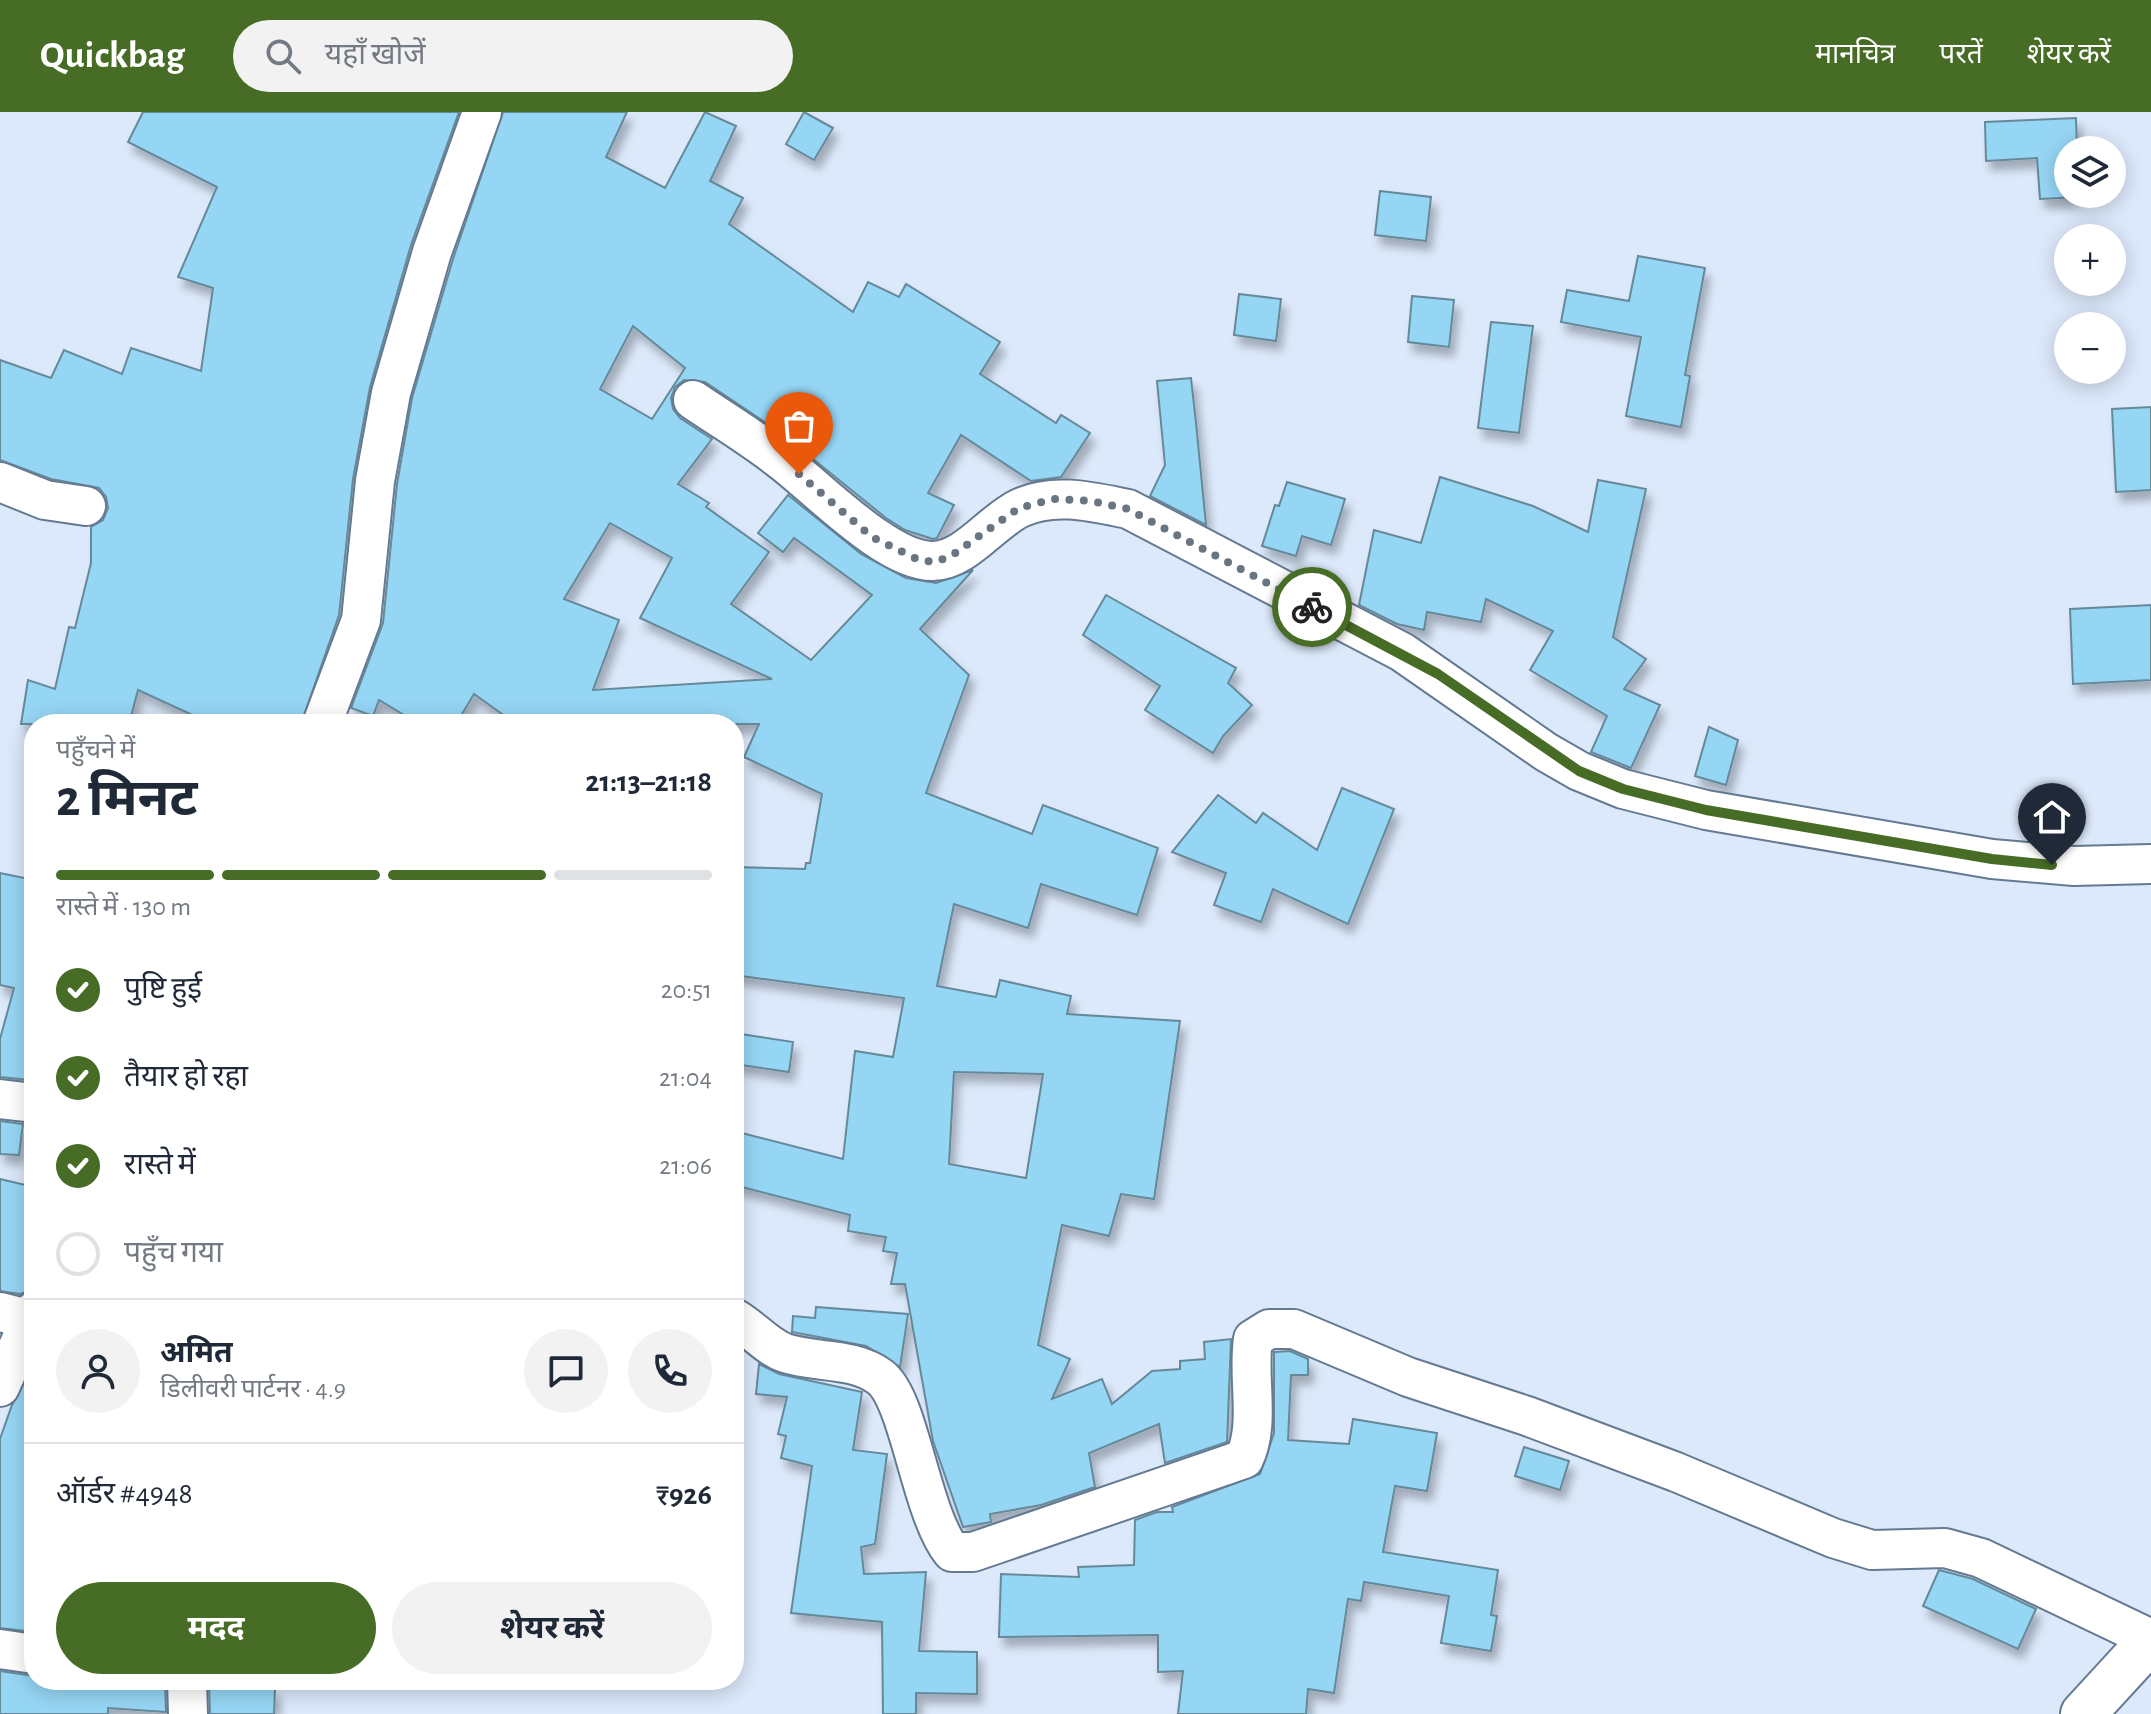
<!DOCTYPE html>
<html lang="hi">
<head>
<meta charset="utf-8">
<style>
	body { margin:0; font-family:"Alegreya Sans","Noto Sans Devanagari",sans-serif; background:#f2f2f3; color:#1f2937; height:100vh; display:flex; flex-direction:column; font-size:30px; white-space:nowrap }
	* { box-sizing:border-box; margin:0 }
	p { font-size:26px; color:#747a83 }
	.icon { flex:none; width:44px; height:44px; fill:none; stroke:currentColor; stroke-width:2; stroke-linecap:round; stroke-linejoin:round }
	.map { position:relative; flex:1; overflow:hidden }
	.details { position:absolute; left:24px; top:602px; width:720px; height:976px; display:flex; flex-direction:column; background:#fff; border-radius:32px; box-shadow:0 4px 20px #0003 }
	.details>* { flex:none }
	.tools { position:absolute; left:2054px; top:24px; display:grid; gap:16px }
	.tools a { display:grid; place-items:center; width:72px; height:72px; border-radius:50%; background:#fff; box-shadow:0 4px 20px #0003; font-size:40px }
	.pin { position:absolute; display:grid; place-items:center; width:68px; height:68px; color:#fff; margin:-82px -34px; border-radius:50% 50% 50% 0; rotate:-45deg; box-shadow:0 0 8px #0007 }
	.pin .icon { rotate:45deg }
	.courier { position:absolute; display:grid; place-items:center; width:80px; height:80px; margin:-40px; border:6px solid #476c25; border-radius:50%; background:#fff; color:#222; box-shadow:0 2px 10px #0007 }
	.summary em { font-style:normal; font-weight:700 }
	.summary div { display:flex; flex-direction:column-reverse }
	.summary { display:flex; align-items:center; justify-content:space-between; height:136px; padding:0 32px }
	h1 { font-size:52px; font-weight:700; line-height:60px }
	.bar { display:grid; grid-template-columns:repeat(4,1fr); gap:12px 8px; align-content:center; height:96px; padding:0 32px }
	.bar i { height:10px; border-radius:6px; background:#e0e1e3 }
	.bar .active { background:#476c25 }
	.bar p { grid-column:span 4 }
	.line { display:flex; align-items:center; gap:20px; padding:0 32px; border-top:2px solid #e0e1e3 }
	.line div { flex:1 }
	.round { display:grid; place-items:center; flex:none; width:84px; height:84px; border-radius:42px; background:#f2f2f3 }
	ol { padding:0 32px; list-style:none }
	li { display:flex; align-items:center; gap:24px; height:88px }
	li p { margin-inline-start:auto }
	li .icon { padding:8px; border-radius:50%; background:#476c25; color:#fff; stroke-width:4 }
	li:last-child { color:#747a83 }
	li i { width:44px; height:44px; border:4px solid #e0e1e3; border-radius:50% }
	.button { display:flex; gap:16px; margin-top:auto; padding:16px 32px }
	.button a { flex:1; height:92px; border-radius:48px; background:#476c25; color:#fff; font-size:32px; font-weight:700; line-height:92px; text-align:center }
	.button a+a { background:#f2f2f3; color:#1f2937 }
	header { display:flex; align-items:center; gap:48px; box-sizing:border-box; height:112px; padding:0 40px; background:#476c25; color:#fff }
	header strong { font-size:38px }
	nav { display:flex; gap:44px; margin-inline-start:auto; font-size:28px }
	.search { width:560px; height:72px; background:#f2f2f3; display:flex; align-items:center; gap:20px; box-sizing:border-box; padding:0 28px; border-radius:44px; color:#747a83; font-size:30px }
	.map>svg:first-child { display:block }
	.building { fill:#96d6f5; stroke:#66899a; stroke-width:2; fill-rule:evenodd; filter:url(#shadow) }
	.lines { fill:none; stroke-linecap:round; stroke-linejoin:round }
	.minor-casing { stroke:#647992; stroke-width:42 }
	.highway-casing { stroke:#647992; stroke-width:48 }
	.minor { stroke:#fff; stroke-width:38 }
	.highway { stroke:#fff; stroke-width:44 }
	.done { stroke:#6a7582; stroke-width:8; stroke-dasharray:0 14.4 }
	.route { stroke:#476c25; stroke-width:10 }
</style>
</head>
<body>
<header>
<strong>Quickbag</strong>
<div class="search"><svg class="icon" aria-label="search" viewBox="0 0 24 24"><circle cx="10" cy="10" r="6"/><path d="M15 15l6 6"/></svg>यहाँ खोजें</div>
<nav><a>मानचित्र</a><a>परतें</a><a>शेयर करें</a></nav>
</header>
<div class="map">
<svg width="2151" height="1602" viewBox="0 0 2151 1602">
	<defs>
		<filter id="shadow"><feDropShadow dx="5" dy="9" stdDeviation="4" flood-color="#0004"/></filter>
	</defs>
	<rect width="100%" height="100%" fill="#dce9fb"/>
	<!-- building -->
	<g class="building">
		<path d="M143,0H459L411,133L370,275L353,367L339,503L301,612H212L138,578L129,612H21L28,568L55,577L69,515L75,516L91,451V415L103,408L108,396L106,385L99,376L51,367L0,348V248L51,266L64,238L122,262L131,236L201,259L213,176L178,165L217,75L128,30Z"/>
		<path d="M503,0H627L606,45L665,76L705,0L736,14L710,69L743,86L729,112L853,200L868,170L899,185L906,172L1000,230L980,262L1056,311L1061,303L1090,321L1061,365L1031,369L961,323L928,381L954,393L937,426L933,427L905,418L886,406L781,321L705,270L684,268L675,275L671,286L673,297L680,306L712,327L678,372L709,391L706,395L769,440L731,492L811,548L872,483L794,426L783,440L758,421L788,383L861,442L906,466L936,471L973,458L920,517L969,563L926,681L1032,722L1043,693L1158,736L1137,803L1041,772L1028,816L954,792L937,874L996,885L1000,868L1071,884L1067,902L1180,909L1154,1087L1121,1082L1109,1124L1062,1113L1038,1233L1070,1247L1052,1287L1102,1267L1112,1292L1152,1259L1180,1257V1249L1205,1247L1204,1230L1231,1227L1227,1330L1165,1351L1159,1312L1089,1341L1095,1375L1041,1393L990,1402L991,1410L963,1415L933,1329L905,1172H891L897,1141L883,1139L886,1125L848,1119L850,1103L734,1073V1019L843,1047L855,939L893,945L904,886L734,863V755L805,757L806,751H810L822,682L744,645L759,612H516L474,582L456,612H419L379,588L373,604L351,596L383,511L397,372L412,286L453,147ZM633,214L685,256L652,307L600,277ZM610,411L672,446L640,506L772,567L593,578L619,508L564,487ZM954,960L1043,962L1026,1066L949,1052Z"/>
		<path d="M804,0L833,16L814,48L786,32Z"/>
		<path d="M2076,6L2077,38H2068V82L2079,85L2040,87L2037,46L1986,49L1985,10Z"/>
		<path d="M1380,79L1431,85L1426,129L1375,123Z"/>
		<path d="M1638,144L1705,156L1685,263L1690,264L1681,315L1626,304L1641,225L1561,210L1567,178L1629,189Z"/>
		<path d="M1239,182L1281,187L1276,229L1234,223Z"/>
		<path d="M1412,184L1454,188L1449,235L1408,230Z"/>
		<path d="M1491,210L1533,214L1519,321L1478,316Z"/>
		<path d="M1191,266L1196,311L1206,413L1150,384L1165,353L1157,269Z"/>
		<path d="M2151,295V378L2116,380L2112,297Z"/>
		<path d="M1440,365L1533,394L1588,420L1598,368L1646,377L1613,525L1646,547L1624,577L1660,593L1631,656L1591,640L1607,604L1530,558L1553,519L1486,487L1481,510L1427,500L1424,518L1397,512L1359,493L1374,418L1421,431Z"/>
		<path d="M1287,370L1345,387L1331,433L1302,424L1296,444L1262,434L1275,393L1279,394Z"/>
		<path d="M1106,483L1236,556L1228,571L1252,593L1223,624L1213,641L1145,598L1160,574L1083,523Z"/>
		<path d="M2151,493V568L2073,572L2070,497Z"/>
		<path d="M1709,615L1738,628L1726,673L1695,664Z"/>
		<path d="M1342,676L1394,697L1348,812L1273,777L1261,810L1214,793L1226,761L1172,740L1218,683L1256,711L1263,701L1317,738Z"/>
		<path d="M0,761L34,768V940L30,968L0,965V927L14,876L0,873Z"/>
		<path d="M734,921L793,930L789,960L734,952Z"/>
		<path d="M0,1009L23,1012L19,1043L0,1042Z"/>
		<path d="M0,1067L34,1075V1177L20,1182L0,1179Z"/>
		<path d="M816,1195L908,1202L900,1255L866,1234L792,1220L793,1204L815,1206Z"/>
		<path d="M1290,1239L1308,1247V1263H1291L1288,1328L1349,1332L1353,1307L1437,1321L1427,1379L1395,1374L1383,1440L1498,1458L1491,1503L1497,1504L1491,1539L1441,1531L1449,1484L1364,1470L1361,1489L1348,1487L1334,1581L1308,1577L1306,1602H1178L1183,1559L1158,1560V1523L999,1525L1001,1462L1079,1465L1078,1455L1134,1453L1135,1408L1157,1400H1173L1172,1395L1260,1362L1274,1321V1240Z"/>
		<path d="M759,1252L779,1262L862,1280L853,1338L887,1342L875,1432L861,1435L864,1462L926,1460L919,1539L977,1540V1582L916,1581V1602H883L882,1510L791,1501L812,1354L781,1346L786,1324L778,1322L787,1285L756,1282Z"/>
		<path d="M34,1253V1520L0,1516V1327L12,1293Z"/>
		<path d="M1524,1335L1569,1349L1560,1378L1515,1364Z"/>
		<path d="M1939,1458L1973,1467L2036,1497L2018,1537L1923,1494Z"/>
		<path d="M0,1559L34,1564V1568L165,1570L166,1600L108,1596V1602H0Z"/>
		<path d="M209,1573L275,1577L274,1602H210Z"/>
	</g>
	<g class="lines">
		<defs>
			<g id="minor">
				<path d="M693,288C721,307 751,325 778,346C816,374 887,450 933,449C965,449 992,409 1020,396C1054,380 1093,390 1128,397L1402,540L1546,640L1579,659L1623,677L1706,698L1992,747L2074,754L2151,752"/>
				<path d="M0,370L45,388L86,394"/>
				<path d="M322,612L361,508L375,369L391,281L432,140L482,0"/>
				<path d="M0,987L34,991"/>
				<path d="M0,1200L31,1208"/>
				<path d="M734,1206C751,1215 767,1235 785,1241C815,1251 853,1245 880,1265C910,1287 920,1400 952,1440H973L1244,1347C1261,1313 1247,1265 1253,1227L1269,1217H1294L1408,1265L1527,1304L1676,1360L1833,1426L1872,1438L1945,1436L1981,1446L2151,1527"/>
				<path d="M0,1275L34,1199"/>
				<path d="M0,1537L34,1542"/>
				<path d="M187,1568L188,1602"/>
			</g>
			<path id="highway" d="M2083,1602L2151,1528"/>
		</defs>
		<!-- minor casing -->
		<use href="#minor" class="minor-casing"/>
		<!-- highway casing -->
		<use href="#highway" class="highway-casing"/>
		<!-- minor -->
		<use href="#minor" class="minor"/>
		<!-- highway -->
		<use href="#highway" class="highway"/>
	</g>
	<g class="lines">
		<!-- done -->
		<path class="done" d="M799,362L872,425L919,448L935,450L951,444L1019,396L1054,387L1091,389L1128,397L1312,495"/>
		<!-- route -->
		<path class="route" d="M1312,495L1438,562L1579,659L1623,677L1706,698L1992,747L2052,753"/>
	</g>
</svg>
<div class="tools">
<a><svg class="icon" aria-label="layers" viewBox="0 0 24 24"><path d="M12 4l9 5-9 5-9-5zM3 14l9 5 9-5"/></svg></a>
<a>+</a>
<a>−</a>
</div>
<div class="pin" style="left:799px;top:362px;background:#ea580c"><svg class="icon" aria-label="bag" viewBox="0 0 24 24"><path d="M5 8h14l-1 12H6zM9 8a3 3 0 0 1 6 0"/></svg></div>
<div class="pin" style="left:2052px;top:753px;background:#1f2937"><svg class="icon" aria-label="home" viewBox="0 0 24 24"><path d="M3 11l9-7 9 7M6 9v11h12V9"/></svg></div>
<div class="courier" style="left:1312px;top:495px"><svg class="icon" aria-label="bike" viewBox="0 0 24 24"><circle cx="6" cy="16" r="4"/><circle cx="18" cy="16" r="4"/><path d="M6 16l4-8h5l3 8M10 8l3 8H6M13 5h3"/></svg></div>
<section class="details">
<div class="summary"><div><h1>2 मिनट</h1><p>पहुँचने में</p></div><em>21:13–21:18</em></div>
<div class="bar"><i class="active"></i><i class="active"></i><i class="active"></i><i></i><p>रास्ते में · 130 m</p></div>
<ol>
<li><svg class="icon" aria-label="check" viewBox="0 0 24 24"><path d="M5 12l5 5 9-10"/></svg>पुष्टि हुई<p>20:51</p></li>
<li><svg class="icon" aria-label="check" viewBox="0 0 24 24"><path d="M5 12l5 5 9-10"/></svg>तैयार हो रहा<p>21:04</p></li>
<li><svg class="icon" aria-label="check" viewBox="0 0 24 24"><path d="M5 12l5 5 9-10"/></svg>रास्ते में<p>21:06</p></li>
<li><i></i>पहुँच गया</li>
</ol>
<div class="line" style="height:144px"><a class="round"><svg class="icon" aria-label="person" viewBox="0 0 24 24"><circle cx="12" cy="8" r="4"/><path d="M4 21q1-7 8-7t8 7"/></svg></a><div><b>अमित</b><p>डिलीवरी पार्टनर · 4.9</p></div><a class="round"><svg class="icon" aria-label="chat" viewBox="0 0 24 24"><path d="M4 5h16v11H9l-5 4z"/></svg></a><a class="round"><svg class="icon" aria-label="phone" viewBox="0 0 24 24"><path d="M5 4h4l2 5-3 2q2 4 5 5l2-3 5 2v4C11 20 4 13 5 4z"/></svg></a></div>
<div class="line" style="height:104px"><div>ऑर्डर #4948</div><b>₹926</b></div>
<div class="button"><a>मदद</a><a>शेयर करें</a></div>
</section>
</div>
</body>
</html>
